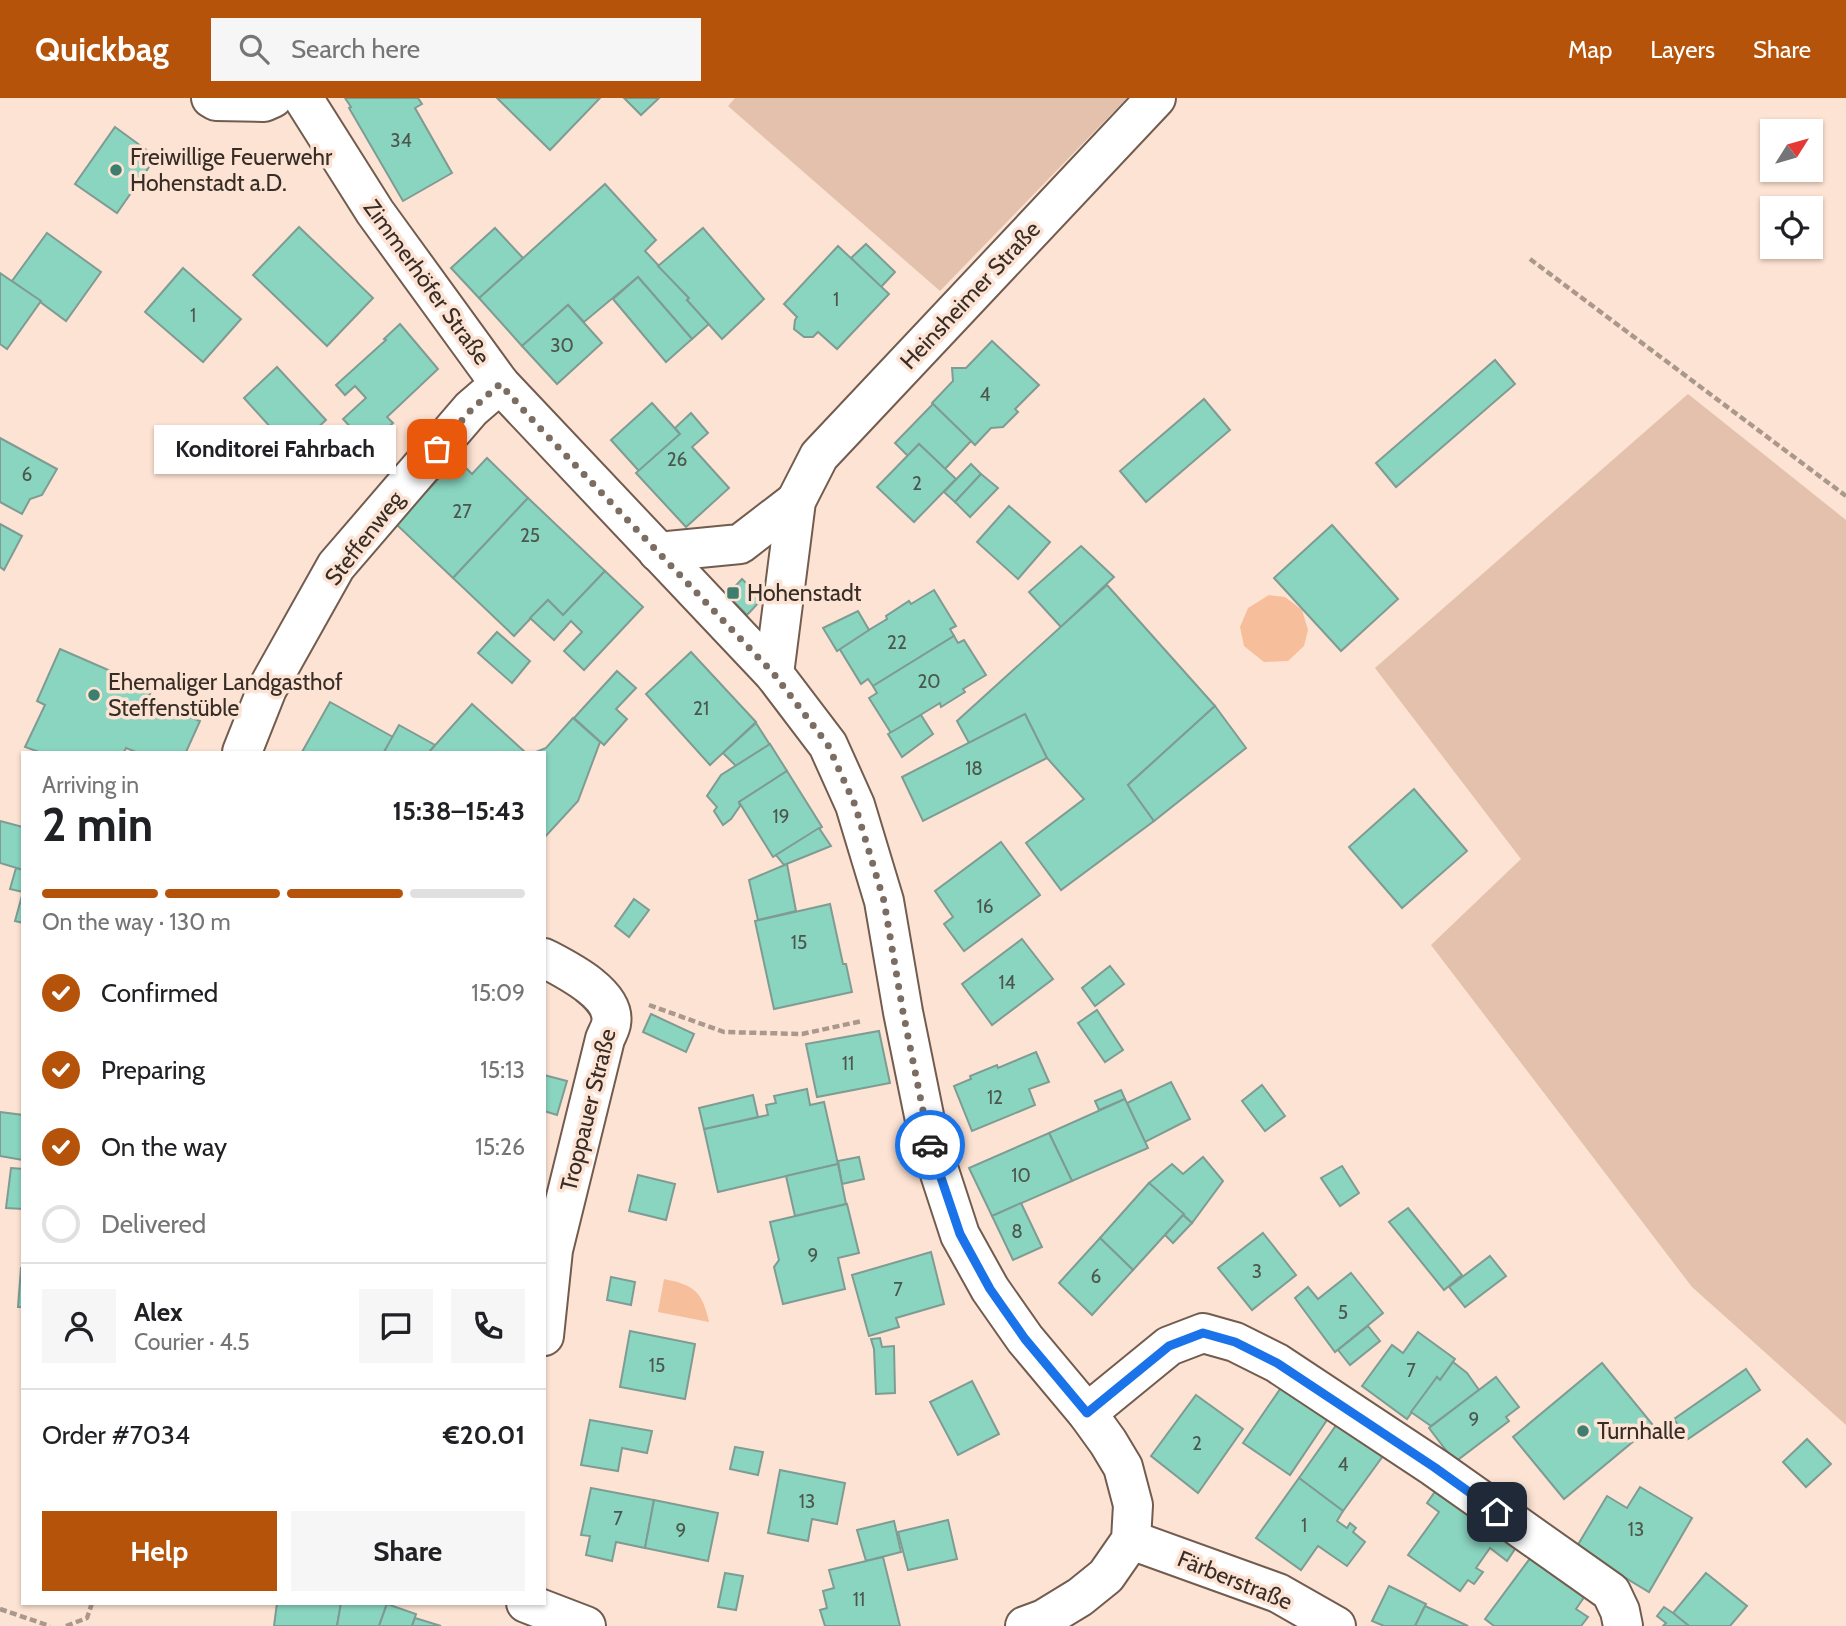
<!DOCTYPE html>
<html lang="en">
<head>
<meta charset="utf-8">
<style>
	body { margin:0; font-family:Cabin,sans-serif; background:#f6f6f6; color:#202124; height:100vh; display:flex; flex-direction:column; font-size:26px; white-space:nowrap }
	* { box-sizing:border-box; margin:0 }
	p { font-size:23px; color:#757577 }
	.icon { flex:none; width:38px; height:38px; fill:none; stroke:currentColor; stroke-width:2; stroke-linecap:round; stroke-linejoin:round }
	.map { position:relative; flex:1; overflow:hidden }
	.details { position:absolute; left:21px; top:653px; width:525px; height:854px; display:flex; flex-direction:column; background:#fff; border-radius:0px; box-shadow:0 2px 5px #0004 }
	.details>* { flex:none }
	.needle { width:46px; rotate:53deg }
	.tools { position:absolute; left:1760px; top:21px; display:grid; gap:14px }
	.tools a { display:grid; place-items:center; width:63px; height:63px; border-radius:0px; background:#fff; box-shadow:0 2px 5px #0004; font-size:35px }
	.pin { position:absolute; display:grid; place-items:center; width:60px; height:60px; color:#fff; margin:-30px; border-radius:14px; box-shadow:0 4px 10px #0006 }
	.courier { position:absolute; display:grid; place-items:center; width:70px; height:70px; margin:-35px; border:5px solid #1a73e8; border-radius:50%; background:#fff; color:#222; box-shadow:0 2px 9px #0007 }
	.bubble { position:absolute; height:49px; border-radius:0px; background:#fff; box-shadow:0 2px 5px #0004; font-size:23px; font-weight:800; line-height:49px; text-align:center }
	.summary em { font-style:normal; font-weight:800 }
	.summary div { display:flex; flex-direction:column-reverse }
	.summary { display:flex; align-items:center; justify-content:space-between; height:119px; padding:0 21px }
	h1 { font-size:46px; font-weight:800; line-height:52px }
	.bar { display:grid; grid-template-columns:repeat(4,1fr); gap:10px 7px; align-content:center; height:84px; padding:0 21px }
	.bar i { height:9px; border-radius:5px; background:#e0e0e0 }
	.bar .on { background:#b45309 }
	.bar p { grid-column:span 4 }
	.line { display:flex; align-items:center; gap:18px; padding:0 21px; border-top:2px solid #e0e0e0 }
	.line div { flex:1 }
	.round { display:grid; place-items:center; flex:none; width:74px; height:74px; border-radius:0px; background:#f6f6f6 }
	ol { padding:0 21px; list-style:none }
	li { display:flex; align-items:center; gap:21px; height:77px }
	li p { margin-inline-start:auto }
	li .icon { padding:7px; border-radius:50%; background:#b45309; color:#fff; stroke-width:4 }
	li:last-child { color:#757577 }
	li i { width:38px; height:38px; border:4px solid #e0e0e0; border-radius:50% }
	.action { display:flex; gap:14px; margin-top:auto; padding:14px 21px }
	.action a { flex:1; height:80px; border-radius:0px; background:#b45309; color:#fff; font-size:28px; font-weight:800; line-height:80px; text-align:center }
	.action a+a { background:#f6f6f6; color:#202124 }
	header { display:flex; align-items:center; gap:42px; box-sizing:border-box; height:98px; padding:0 35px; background:#b45309; color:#fff }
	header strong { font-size:33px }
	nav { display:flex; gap:38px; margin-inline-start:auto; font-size:24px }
	.search { width:490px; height:63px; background:#f6f6f6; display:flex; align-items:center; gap:18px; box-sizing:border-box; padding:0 24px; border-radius:0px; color:#757577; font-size:26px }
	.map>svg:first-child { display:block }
	.green { fill:#e3c1ac }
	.water { fill:#f6be9b }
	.building { fill:#8ad5c0; stroke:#7e9c93; stroke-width:2 }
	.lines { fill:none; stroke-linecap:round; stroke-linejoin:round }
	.minor-casing { stroke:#725c4f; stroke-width:42 }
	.path { stroke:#ab988c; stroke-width:4.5; stroke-dasharray:7 3.5; stroke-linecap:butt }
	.minor { stroke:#fff; stroke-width:38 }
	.done { stroke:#7c6d63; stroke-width:7; stroke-dasharray:0 12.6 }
	.route { stroke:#1a73e8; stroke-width:9 }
	.poi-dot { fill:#3d7e6e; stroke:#fde3d3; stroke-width:2.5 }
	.labels { text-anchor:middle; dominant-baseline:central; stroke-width:7; stroke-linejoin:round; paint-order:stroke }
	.number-label { font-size:19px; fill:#4c574d }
	.poi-label { font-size:23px; fill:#372d27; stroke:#fde3d3; text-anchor:start }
	.street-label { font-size:23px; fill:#372d27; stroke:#fde3d3 }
</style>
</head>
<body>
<header>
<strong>Quickbag</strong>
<div class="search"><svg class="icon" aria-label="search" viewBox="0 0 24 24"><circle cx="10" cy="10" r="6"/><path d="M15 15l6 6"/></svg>Search here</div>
<nav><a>Map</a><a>Layers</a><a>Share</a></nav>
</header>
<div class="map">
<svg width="1846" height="1528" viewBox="0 0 1846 1528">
	<rect width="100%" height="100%" fill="#fde3d3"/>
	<!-- green -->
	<g class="green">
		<path d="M735,0H1127L940,193L728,8Z"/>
		<path d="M1688,296L1846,422V1327L1692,1189L1431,847L1521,761L1375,570Z"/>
	</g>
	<!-- water -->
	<g class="water">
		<path d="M1269,497L1285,499L1302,512L1308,532L1304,548L1288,563L1264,564L1244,548L1240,529L1248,510Z"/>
		<path d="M664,1181C694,1187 702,1193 709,1224L658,1214Z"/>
	</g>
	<!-- building -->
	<g class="building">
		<path d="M345,0H418L422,6L415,10L452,75L403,103L349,10L351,9Z"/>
		<path d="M497,0H600L550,52Z"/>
		<path d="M624,0H659L641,17Z"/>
		<path d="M115,29L156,59L117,115L75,86Z"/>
		<path d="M605,86L656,142L645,153L689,200L687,202L709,226L692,241L638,179L584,224L568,207L522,248L479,200Z"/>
		<path d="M299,129L373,200L327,248L253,177Z"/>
		<path d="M495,130L523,160L479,200L451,170Z"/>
		<path d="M703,130L764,201L722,241L687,202L689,200L658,168Z"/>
		<path d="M47,135L101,174L66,223L12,183Z"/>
		<path d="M866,146L895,174L881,189L851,160Z"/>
		<path d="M838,148L889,196L837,251L818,234L813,239H804L794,231L795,222L797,219L784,206Z"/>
		<path d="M183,170L241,221L203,264L145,214Z"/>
		<path d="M0,175L41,203L7,251L0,246Z"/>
		<path d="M638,179L692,241L666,264L613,201Z"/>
		<path d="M568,207L602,245L557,286L522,248Z"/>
		<path d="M400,226L438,271L387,319L393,325L368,348L343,321L366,300L355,288L345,297L336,287L386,242L384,241Z"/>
		<path d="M992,243L1039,287L1015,311L1018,314L1003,329L991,330L975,347L932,305L953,283L952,270H966Z"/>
		<path d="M1495,262L1515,286L1396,389L1376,365Z"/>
		<path d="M277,269L326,322L292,353L244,300Z"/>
		<path d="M1204,301L1230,332L1146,404L1120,373Z"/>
		<path d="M652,305L680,336L639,373L611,342Z"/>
		<path d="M933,306L971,343L945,371L919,346L908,358L895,345Z"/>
		<path d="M691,315L708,335L692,349L729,390L686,429L636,375L680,336L675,330Z"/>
		<path d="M0,340L57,371L42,397L30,401L22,416L0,404Z"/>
		<path d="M919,346L956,381L914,424L877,389Z"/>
		<path d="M487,360L528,400L453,480L396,426L457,361L472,376Z"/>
		<path d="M971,366L981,376L955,404L944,394Z"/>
		<path d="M981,376L998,390L970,419L955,404Z"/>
		<path d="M528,400L605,473L563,517L548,502L514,538L453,480Z"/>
		<path d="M1009,408L1050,444L1018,481L977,444Z"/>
		<path d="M0,426L22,438L4,472L0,469Z"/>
		<path d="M1332,427L1398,501L1341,553L1274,480Z"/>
		<path d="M1081,448L1114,479L1061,529L1029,494Z"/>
		<path d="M605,473L643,509L584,572L564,553L582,534L571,523L554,542L530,520L548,502L563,517Z"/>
		<path d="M742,481L762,501L747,517L727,497Z"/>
		<path d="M1107,487L1215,608L1128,687L1154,723L1061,792L1026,745L1084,701L1047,660L1025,616L969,645L957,623Z"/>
		<path d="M934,492L956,528L950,531L954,538L873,588L868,581L861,586L839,550L887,521L886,518L909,503L911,506Z"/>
		<path d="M858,513L869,532L837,553L823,530Z"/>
		<path d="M497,534L530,563L512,585L478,555Z"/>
		<path d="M954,538L958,545L964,542L986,577L963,591L965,594L941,609L940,605L891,635L869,600L877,595L873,588Z"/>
		<path d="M60,551L152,591L146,605L182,620L184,617L200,623L186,654H136L126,650L124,654H39L25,649L45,607L37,603Z"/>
		<path d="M691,554L756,624L710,667L646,596Z"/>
		<path d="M617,573L636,590L616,611L627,621L604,647L574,620Z"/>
		<path d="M330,604L393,639L384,654H302Z"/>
		<path d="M472,606L525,654H429Z"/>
		<path d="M1215,608L1246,650L1154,723L1128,687Z"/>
		<path d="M1025,616L1047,660L923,723L902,679Z"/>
		<path d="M921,617L933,636L902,659L888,636Z"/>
		<path d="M573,620L600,644L578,703L544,740V654H536L546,650Z"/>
		<path d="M756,625L770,647L736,668L723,655Z"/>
		<path d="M399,627L435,647L429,654H384Z"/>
		<path d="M770,646L787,673L739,704L740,708L731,721L723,727L714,713L717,709L707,698L721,677Z"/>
		<path d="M787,673L822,729L773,759L739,704Z"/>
		<path d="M1414,691L1467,753L1402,810L1349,749Z"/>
		<path d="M0,723L23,729V772L0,765Z"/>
		<path d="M819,730L831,748L784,767L776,757Z"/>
		<path d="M1001,744L1040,797L964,853L944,826L953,819L935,793Z"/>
		<path d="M787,766L796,813L758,822L749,782Z"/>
		<path d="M16,770L23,772V794L10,791Z"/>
		<path d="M23,794V825L15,823Z"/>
		<path d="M634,801L649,812L629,839L615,828Z"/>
		<path d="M830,806L843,866H846L852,894L774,911L755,823Z"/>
		<path d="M1022,841L1053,881L992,927L962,886Z"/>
		<path d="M1110,868L1124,886L1095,908L1082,890Z"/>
		<path d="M1097,912L1123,952L1105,964L1078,925Z"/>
		<path d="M651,916L694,936L686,954L643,934Z"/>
		<path d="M879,933L890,985L817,999L806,946Z"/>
		<path d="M1036,954L1049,984L1029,991L1035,1007L972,1033L954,988L971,981L970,978L997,967L998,970Z"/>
		<path d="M544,977L567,983L557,1017L544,1013Z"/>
		<path d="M1171,984L1190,1021L1145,1044L1127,1005Z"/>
		<path d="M1262,987L1285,1018L1265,1033L1242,1003Z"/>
		<path d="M807,991L810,1007L824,1004L838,1066L718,1094L704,1031L768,1017L766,1007L776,1005L774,998Z"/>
		<path d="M1121,992L1125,1001L1099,1012L1095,1003Z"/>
		<path d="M753,997L758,1019L704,1031L699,1010Z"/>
		<path d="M1125,1001L1148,1050L1072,1083L1049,1035Z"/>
		<path d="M0,1014L23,1017V1062L0,1058Z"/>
		<path d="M1049,1035L1072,1083L992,1118L969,1070Z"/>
		<path d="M859,1059L864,1081L842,1086L838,1063Z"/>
		<path d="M1203,1059L1223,1083L1192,1125L1149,1085L1172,1066L1183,1076Z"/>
		<path d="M838,1066L846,1106L795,1118L786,1078Z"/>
		<path d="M1342,1068L1359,1095L1340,1108L1321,1080Z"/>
		<path d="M11,1070L23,1071V1111L6,1110Z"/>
		<path d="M638,1077L675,1086L666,1122L629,1113Z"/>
		<path d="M1149,1085L1184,1116L1133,1172L1100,1140Z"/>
		<path d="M1021,1105L1042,1149L1013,1162L992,1118Z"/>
		<path d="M847,1106L859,1155L838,1160L845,1191L783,1206L774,1169L779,1162L770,1124Z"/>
		<path d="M1408,1110L1462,1177L1444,1192L1389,1124Z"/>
		<path d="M1183,1117L1192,1125L1173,1145L1165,1137Z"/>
		<path d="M1263,1135L1296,1177L1252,1212L1218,1170Z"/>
		<path d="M1100,1140L1133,1172L1092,1217L1059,1185Z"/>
		<path d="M931,1154L944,1206L896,1220L899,1229L869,1238L852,1177Z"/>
		<path d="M1490,1158L1506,1178L1465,1209L1449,1189Z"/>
		<path d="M21,1170H23V1209H18Z"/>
		<path d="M1351,1175L1383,1215L1335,1254L1295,1200L1308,1189L1318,1201Z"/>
		<path d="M611,1179L635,1184L631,1207L607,1202Z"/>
		<path d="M1368,1228L1380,1243L1350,1267L1338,1252Z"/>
		<path d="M630,1233L695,1246L685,1301L620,1289Z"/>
		<path d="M1418,1234L1455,1261L1440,1282L1437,1279L1407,1321L1362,1288L1392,1247L1403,1255Z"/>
		<path d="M880,1240L882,1249L894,1248L895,1295L876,1296L874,1251L871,1241Z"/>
		<path d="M1453,1264L1467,1275L1479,1292L1431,1328L1411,1314L1437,1279L1440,1282Z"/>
		<path d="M1602,1265L1653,1327L1564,1401L1513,1339Z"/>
		<path d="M1746,1271L1760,1292L1688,1341L1674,1321Z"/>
		<path d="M1496,1279L1519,1309L1506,1319L1509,1323L1455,1364L1429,1330Z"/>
		<path d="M1287,1281L1333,1313L1290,1377L1243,1345Z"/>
		<path d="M972,1283L999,1336L958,1357L930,1304Z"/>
		<path d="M1196,1297L1243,1331L1198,1395L1151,1358Z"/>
		<path d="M1342,1319L1388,1351L1343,1413L1299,1380Z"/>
		<path d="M590,1322L652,1333L647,1355L622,1350L618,1373L581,1367Z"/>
		<path d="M1807,1341L1831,1366L1806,1389L1783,1364Z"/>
		<path d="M735,1349L763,1354L758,1377L730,1371Z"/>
		<path d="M780,1372L845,1385L837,1426L812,1421L808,1443L768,1435Z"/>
		<path d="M1299,1380L1343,1413L1337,1423L1347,1430L1350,1425L1356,1430L1353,1434L1365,1444L1347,1468L1318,1448L1301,1472L1256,1440Z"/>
		<path d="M1439,1388L1519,1445L1507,1463L1490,1450L1476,1470L1483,1474L1474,1486L1468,1482L1460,1493L1408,1457L1439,1414L1427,1405Z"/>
		<path d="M1640,1389L1692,1420L1649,1494L1576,1450L1607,1398L1627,1410Z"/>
		<path d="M591,1390L654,1402L645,1450L616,1444L612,1463L586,1457L590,1438L581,1437Z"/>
		<path d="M654,1402L718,1415L708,1463L645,1450Z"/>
		<path d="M948,1422L957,1461L908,1472L898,1434Z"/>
		<path d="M894,1423L901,1454L866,1463L857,1432Z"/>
		<path d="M1534,1455L1587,1495L1576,1511L1588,1519L1581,1528H1494L1485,1521Z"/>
		<path d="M883,1459L900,1528H825L820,1512L827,1510L823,1493L834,1490L829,1472Z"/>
		<path d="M725,1475L743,1478L736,1512L718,1509Z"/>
		<path d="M1706,1475L1747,1508L1730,1528H1689L1673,1515Z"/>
		<path d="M1389,1488L1426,1506L1415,1528H1384L1372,1523Z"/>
		<path d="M277,1505H341L337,1528H274Z"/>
		<path d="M341,1505H387L379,1528H337Z"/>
		<path d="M387,1506L416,1516L412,1528H379Z"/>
		<path d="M1425,1508L1468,1528H1415Z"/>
		<path d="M1664,1509L1673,1515L1689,1528H1663L1666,1525L1657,1518Z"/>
		<path d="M415,1520L441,1528H412Z"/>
	</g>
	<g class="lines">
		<defs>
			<g id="minor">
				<path d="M211,0L216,3L264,4L273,0"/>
				<path d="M303,0L375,114L500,286L774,576L828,647L855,707L884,803L903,914L929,1042L960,1137L990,1191L1025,1241L1087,1315L1108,1344L1123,1369L1133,1407L1131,1442L1106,1478L1080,1499L1044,1521L1025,1528"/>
				<path d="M658,454L740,446L796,403"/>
				<path d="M774,576L796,403L819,358L1156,0"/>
				<path d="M242,654L267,591L336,468L471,311L500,286"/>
				<path d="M544,860C565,871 617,896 611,926C610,931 607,936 605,941L553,1152L544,1238"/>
				<path d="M1087,1315L1169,1248L1203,1235L1235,1244L1277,1265L1434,1369L1611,1494L1620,1513L1623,1528"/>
				<path d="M1131,1442L1278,1495L1336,1528"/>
				<path d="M526,1505L586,1528"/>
			</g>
		</defs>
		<!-- minor casing -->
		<use href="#minor" class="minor-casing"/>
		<!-- path -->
		<g class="path">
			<path d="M1530,161L1846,398"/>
			<path d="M649,907L724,934L802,936L862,923"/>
			<path d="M0,1511L50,1528"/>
			<path d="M66,1528L87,1520L92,1505"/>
		</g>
		<!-- minor -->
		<use href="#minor" class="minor"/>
	</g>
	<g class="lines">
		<!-- done -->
		<path class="done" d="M437,351L471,312L500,286L538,328L774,576L828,647L855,707L884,803L903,914L930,1047"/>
		<!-- route -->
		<path class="route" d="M930,1047L960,1136L990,1191L1025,1241L1087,1315L1169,1248L1203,1235L1235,1244L1277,1265L1434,1369L1497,1414"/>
	</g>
	<!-- markers -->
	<g class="poi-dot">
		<circle cx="116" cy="72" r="7"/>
		<rect x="726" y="488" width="14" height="14" rx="3.5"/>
		<circle cx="94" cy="597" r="7"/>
		<circle cx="1583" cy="1333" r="7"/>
	</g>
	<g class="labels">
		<!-- number labels -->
		<g class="number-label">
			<text x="401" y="42">34</text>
			<text x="836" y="201">1</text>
			<text x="193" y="217">1</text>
			<text x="562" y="247">30</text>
			<text x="985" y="296">4</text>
			<text x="677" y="361">26</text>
			<text x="27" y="376">6</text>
			<text x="917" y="385">2</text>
			<text x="462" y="413">27</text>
			<text x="530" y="437">25</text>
			<text x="897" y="544">22</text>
			<text x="929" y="583">20</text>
			<text x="701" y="610">21</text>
			<text x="974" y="670">18</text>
			<text x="781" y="718">19</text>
			<text x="985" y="808">16</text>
			<text x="799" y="844">15</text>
			<text x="1007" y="884">14</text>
			<text x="848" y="965">11</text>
			<text x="995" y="999">12</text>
			<text x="1021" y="1077">10</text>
			<text x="1017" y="1133">8</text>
			<text x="813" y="1157">9</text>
			<text x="1257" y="1173">3</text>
			<text x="1096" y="1178">6</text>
			<text x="898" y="1191">7</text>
			<text x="1343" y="1214">5</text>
			<text x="657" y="1267">15</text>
			<text x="1411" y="1272">7</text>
			<text x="1474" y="1321">9</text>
			<text x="1197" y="1345">2</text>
			<text x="1343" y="1366">4</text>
			<text x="807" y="1403">13</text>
			<text x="618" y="1420">7</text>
			<text x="1304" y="1427">1</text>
			<text x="1636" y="1431">13</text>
			<text x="681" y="1432">9</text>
			<text x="859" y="1501">11</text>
		</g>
		<!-- poi labels -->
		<g class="poi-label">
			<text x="130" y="59">Freiwillige Feuerwehr<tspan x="130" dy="26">Hohenstadt a.D.</tspan></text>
			<text x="747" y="495">Hohenstadt</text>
			<text x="108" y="584">Ehemaliger Landgasthof<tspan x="108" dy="26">Steffenstüble</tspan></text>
			<text x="1597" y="1333">Turnhalle</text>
		</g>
		<!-- street labels -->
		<g class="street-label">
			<text transform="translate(427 184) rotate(54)">Zimmerhöfer Straße</text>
			<text transform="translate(970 197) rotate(-47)">Heinsheimer Straße</text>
			<text transform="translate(364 440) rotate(-52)">Steffenweg</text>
			<text transform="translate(588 1012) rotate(-76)">Troppauer Straße</text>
			<text transform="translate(1235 1482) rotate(22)">Färberstraße</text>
		</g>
	</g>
</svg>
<div class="tools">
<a><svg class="needle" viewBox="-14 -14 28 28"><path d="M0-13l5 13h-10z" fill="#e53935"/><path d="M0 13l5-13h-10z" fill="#757577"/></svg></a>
<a><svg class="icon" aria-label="locate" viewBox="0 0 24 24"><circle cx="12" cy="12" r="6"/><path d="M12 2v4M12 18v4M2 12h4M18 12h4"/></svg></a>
</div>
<div class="pin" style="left:437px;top:351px;background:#ea580c"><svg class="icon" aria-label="bag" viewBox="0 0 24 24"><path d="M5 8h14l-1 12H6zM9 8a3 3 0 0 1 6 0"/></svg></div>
<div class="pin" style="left:1497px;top:1414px;background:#1f2937"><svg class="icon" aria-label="home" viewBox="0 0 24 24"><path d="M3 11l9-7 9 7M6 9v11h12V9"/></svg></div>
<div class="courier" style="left:930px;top:1047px"><svg class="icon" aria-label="car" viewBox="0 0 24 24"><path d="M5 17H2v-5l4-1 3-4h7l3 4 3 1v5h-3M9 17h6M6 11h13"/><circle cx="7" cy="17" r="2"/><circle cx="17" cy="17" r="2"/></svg></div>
<div class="bubble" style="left:154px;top:327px;width:242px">Konditorei Fahrbach</div>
<section class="details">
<div class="summary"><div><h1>2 min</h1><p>Arriving in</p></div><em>15:38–15:43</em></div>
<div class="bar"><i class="on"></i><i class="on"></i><i class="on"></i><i></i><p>On the way · 130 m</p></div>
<ol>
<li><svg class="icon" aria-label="check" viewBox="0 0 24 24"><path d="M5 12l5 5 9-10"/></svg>Confirmed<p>15:09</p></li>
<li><svg class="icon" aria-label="check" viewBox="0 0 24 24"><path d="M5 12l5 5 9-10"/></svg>Preparing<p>15:13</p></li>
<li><svg class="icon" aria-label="check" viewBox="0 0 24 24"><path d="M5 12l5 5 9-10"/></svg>On the way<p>15:26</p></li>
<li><i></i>Delivered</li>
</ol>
<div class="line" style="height:126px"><a class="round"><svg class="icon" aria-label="person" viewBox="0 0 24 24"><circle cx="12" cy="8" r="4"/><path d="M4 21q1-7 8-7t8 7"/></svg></a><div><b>Alex</b><p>Courier · 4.5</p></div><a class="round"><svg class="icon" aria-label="chat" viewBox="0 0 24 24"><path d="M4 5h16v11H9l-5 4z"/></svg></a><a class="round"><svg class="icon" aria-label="phone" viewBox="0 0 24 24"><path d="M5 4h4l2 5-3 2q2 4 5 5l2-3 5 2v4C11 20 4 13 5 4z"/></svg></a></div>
<div class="line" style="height:91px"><div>Order #7034</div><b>€20.01</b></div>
<div class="action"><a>Help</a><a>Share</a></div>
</section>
</div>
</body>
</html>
